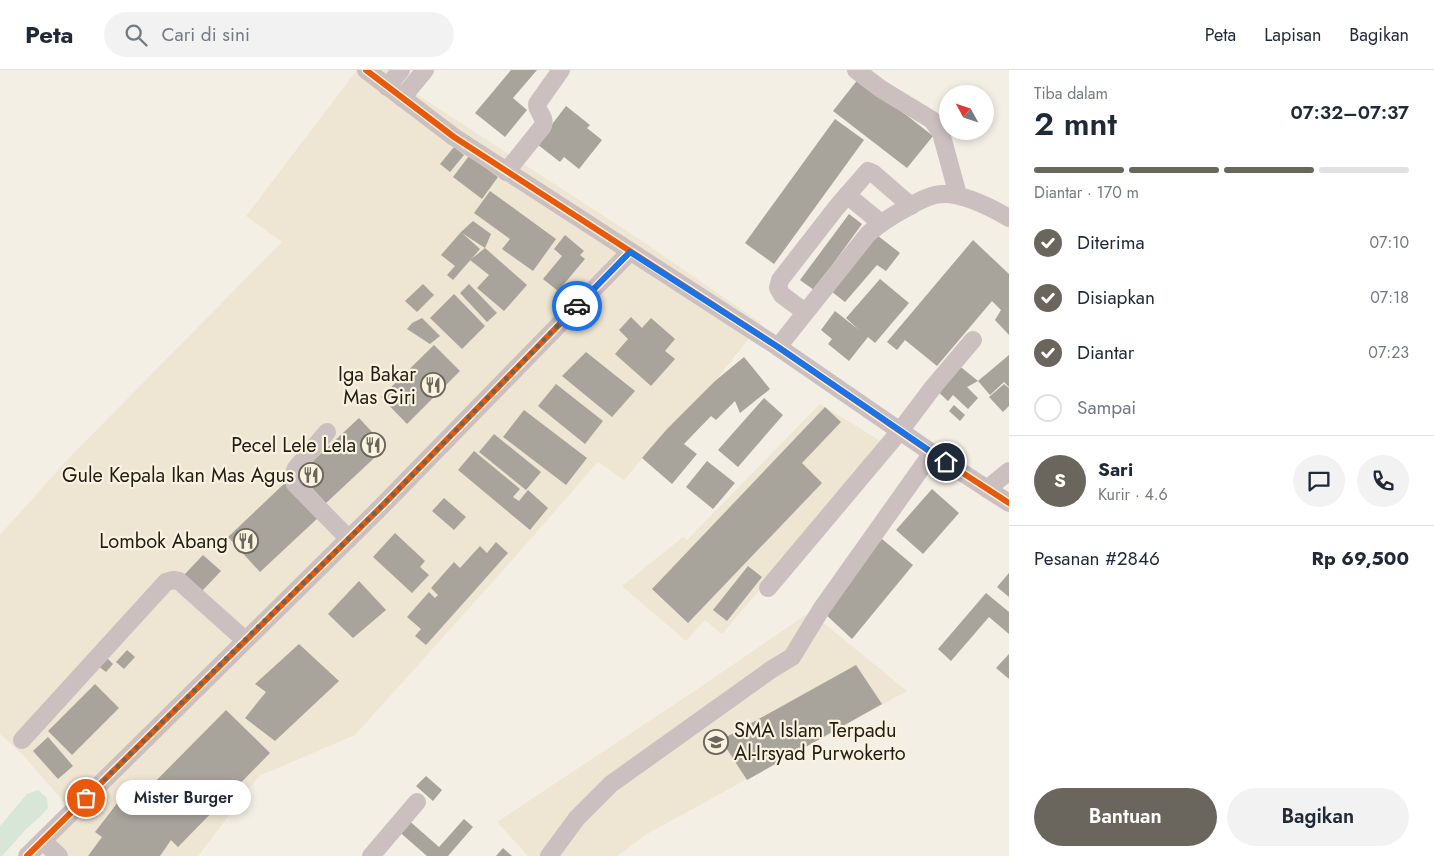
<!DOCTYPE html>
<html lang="id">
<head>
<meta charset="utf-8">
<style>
	body { margin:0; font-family:Jost,sans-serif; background:#f2f2f3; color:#1f2937; height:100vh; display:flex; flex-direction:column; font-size:19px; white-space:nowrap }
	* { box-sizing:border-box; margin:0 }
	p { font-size:16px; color:#747a83 }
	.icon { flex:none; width:28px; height:28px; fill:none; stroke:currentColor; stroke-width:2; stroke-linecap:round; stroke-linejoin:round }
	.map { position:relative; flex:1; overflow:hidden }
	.drawer { display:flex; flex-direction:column; background:#fff; width:425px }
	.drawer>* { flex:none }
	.needle { width:32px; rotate:310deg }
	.buttons { position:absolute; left:939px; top:15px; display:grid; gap:10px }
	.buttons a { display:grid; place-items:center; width:55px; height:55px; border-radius:50%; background:#fff; box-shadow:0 2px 8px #0003; font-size:25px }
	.pin { position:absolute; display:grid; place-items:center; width:42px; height:42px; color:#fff; margin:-21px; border:2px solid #fff; border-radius:50%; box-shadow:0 1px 5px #0007 }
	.courier { position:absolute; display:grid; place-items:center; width:50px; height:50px; margin:-25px; border:4px solid #1a73e8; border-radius:50%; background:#fff; color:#222; box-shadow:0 1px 6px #0007 }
	.bubble { position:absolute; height:35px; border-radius:18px; background:#fff; box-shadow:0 2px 8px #0003; font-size:16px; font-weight:600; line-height:35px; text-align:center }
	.headline em { font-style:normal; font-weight:600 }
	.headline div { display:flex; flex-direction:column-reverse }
	.headline { display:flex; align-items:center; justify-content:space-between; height:85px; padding:0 25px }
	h1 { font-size:32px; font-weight:600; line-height:38px }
	.bar { display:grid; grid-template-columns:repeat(4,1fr); gap:8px 5px; align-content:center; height:60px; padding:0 25px }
	.bar i { height:6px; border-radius:4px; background:#e0e1e3 }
	.bar .current { background:#6a665e }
	.bar p { grid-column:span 4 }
	.line { display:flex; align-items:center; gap:12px; padding:0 25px; border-top:1px solid #e0e1e3 }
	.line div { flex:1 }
	.round { display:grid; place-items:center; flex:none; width:52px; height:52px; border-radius:26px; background:#f2f2f3 }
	ol { padding:0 25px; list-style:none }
	li { display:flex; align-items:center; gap:15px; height:55px }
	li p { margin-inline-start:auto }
	li .icon { padding:5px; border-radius:50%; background:#6a665e; color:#fff; stroke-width:4 }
	li:last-child { color:#747a83 }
	li i { width:28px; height:28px; border:2px solid #e0e1e3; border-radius:50% }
	.button { display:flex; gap:10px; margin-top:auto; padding:10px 25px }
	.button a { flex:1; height:58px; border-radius:30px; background:#6a665e; color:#fff; font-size:20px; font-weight:600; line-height:58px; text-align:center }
	.button a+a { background:#f2f2f3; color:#1f2937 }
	header { display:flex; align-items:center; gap:30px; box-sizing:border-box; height:70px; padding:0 25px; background:#fff; border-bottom:1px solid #e0e1e3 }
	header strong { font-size:24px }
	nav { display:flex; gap:28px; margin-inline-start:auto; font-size:18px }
	.search { width:350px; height:45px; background:#f2f2f3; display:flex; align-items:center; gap:12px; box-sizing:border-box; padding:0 18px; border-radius:28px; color:#747a83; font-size:19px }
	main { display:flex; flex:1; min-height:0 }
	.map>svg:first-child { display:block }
	.built { fill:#eee5d2 }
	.green { fill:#d8e6d7 }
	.building { fill:#a8a39b }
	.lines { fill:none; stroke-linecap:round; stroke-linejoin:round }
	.minor { stroke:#cbbfc0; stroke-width:18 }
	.cycleway-casing { stroke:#faf1de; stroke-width:9 }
	.cycleway { stroke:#e8590c; stroke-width:6 }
	.done { stroke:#6a665e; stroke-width:5; stroke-dasharray:0 9 }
	.route { stroke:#1a73e8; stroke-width:6 }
	.labels { text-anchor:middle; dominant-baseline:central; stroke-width:4.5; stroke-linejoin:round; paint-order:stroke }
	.poi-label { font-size:20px; fill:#201d16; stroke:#faf1de; text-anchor:end }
</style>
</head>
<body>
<header>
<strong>Peta</strong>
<div class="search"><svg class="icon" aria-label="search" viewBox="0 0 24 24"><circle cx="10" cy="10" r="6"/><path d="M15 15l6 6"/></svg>Cari di sini</div>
<nav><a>Peta</a><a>Lapisan</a><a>Bagikan</a></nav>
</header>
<main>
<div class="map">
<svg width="1009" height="786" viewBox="0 0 1009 786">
	<rect width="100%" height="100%" fill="#f4efe4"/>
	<!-- built -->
	<g class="built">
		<path d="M357,0H388L392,2L394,7L410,20L642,171L761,253L715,311L667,359L624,410L598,392L506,497L355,665L259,706L198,786H20L70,739L22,684L0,664V465L69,388L282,172L246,146Z"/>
		<path d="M820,334L884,373L722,564L705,550L686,571L622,516L683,467L687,470Z"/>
		<path d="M810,542L907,621L647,764L617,786H528L497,752L699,618Z"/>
	</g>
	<!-- green -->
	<path class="green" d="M38,720L47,728L48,738L40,747L26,759L2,786H0V756L27,724Z"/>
	<!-- building -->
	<g class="building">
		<path d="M511,0H537L513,28L527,40L505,67L475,43Z"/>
		<path d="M859,8L933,66L907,98L833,41Z"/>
		<path d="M566,36L590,55L587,58L602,70L579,99L564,87L560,92L537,74Z"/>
		<path d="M835,49L864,70L774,194L745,173Z"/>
		<path d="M454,77L464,85L450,102L440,94Z"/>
		<path d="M469,86L498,107L482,129L453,107Z"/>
		<path d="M490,121L556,169L533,201L502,179L510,169L474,143Z"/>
		<path d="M849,144L862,154L814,220L800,210Z"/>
		<path d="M473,151L491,164L485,178L462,163L480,179L453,210L447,205L455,196L441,185L461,162Z"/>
		<path d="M873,162L900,183L886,201L877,195L845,232L827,218Z"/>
		<path d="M565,165L584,181L580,185L585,189L558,221L543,209L562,186L554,179Z"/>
		<path d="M973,170L1009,204V265L995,250L1001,240L992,231L937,296L905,270L897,280L887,272Z"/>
		<path d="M485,178L527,215L504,241L477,218L489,205L470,190Z"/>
		<path d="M880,209L909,233L875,273L868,267L849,291L828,274L832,269L821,260L835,241L859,260L846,248Z"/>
		<path d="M423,214L434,225L417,242L405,231Z"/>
		<path d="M469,214L497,243L487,252L460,223Z"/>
		<path d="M454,224L485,256L462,279L430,248Z"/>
		<path d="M631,247L642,258L651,248L675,269L665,281L675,289L651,316L615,284L628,269L619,260Z"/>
		<path d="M422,248L440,266L430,274L407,259L412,253Z"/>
		<path d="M434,275L460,301L407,354L381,327Z"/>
		<path d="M586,282L635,321L612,347L562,306Z"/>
		<path d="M1009,285V317L1004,312L990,325L978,311L967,317L978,328L968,339L953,325L948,331L935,319L957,294L978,311Z"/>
		<path d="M744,287L770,319L740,343L735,331L716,350L711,346L684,374L697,384L672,414L642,388L667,359L715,311Z"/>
		<path d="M556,314L603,351L585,374L538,336Z"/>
		<path d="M1004,314L1009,318V336L1003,342L989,327Z"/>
		<path d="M764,328L783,345L738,397L718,380Z"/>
		<path d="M954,335L965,345L960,351L949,341Z"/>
		<path d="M825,337L841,352L802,393L822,413L688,553L652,519Z"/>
		<path d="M524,340L587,388L566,415L503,367Z"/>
		<path d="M359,348L386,377L326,433L299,404Z"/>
		<path d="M494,364L541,402L526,420L479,382Z"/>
		<path d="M474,381L520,419L513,427L519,431L528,420L548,438L530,460L458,400Z"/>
		<path d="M707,391L735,413L713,439L686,417Z"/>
		<path d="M287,411L320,446L260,502L228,467Z"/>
		<path d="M932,419L959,443L923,484L896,460Z"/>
		<path d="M444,428L466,447L454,460L432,441Z"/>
		<path d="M395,463L425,491L420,497L429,505L412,523L373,487Z"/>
		<path d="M882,469L913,495L852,569L823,542Z"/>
		<path d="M496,472L508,483L426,575L415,566L421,559L407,547L429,522L435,528L438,525L431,518L454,492L460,498L480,476L487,483Z"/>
		<path d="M203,485L221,501L202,521L184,505Z"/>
		<path d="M748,496L762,507L727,551L713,540Z"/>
		<path d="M1009,503V527L997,517Z"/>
		<path d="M359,511L386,540L353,568L328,544Z"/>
		<path d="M986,523L1009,542V564L989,547L951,591L938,579Z"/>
		<path d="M299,574L339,611L275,671L245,648L266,622L255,614Z"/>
		<path d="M127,580L135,587L124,599L116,592Z"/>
		<path d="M1009,584V609L996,598Z"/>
		<path d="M106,587L113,594L106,602L98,596Z"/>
		<path d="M856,595L882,634L747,710L721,670Z"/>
		<path d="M95,614L119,638L72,685L48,661Z"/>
		<path d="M226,640L270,683L178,777L171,770L160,786H88L102,767L95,762L122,727L134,733Z"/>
		<path d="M48,667L73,696L58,709L33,681Z"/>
		<path d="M426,706L442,720L433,731L416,716Z"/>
		<path d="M406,748L439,777L464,749L473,757L448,786H427L396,759Z"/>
		<path d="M503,778L512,786H496Z"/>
	</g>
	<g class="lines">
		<!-- minor -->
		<g class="minor">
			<path d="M366,0L454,67L778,277L932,383L1009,433"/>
			<path d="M856,0L881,19L932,50L941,63L958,125"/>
			<path d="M387,17L401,0"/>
			<path d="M402,28L425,0"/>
			<path d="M506,102L543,56C546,46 537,43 537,34L561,0"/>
			<path d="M847,125L881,153"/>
			<path d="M805,242L782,225L778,218L780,210L836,138L868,101L873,103L911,136"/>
			<path d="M778,277L868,164C881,152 895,144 910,136C919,131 926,127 935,125C957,120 990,137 1009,148"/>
			<path d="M327,362L296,398L293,406L295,414L349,469"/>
			<path d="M987,419L1009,401"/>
			<path d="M768,518L900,361L934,316L973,270"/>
			<path d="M22,670L166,512L173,510L179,511L245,570"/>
			<path d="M43,771L59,786"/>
			<path d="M27,786L383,435L630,182"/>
			<path d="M371,786L417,732"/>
			<path d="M549,786L577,748L611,714L772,599L792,587L822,538L932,383"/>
		</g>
		<defs>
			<g id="cycleway">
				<path d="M366,0L454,67L778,277L932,383L1009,433"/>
				<path d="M27,786L383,435L630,182"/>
			</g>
		</defs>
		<!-- cycleway casing -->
		<use href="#cycleway" class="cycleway-casing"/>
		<!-- cycleway -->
		<use href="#cycleway" class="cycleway"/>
	</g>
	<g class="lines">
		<!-- done -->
		<path class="done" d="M86,728L245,570L383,435L577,236"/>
		<!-- route -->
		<path class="route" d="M577,236L630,182L778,277L946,392"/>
	</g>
	<!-- icons -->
	<defs>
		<symbol id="restaurant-ring" viewBox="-11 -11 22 22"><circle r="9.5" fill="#faf1de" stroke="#6a665e" stroke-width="1.5"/><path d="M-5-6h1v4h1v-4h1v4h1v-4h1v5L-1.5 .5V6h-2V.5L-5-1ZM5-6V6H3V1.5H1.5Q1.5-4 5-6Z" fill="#6a665e"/></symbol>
		<symbol id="school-ring" viewBox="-11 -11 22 22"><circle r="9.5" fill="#faf1de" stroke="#6a665e" stroke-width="1.5"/><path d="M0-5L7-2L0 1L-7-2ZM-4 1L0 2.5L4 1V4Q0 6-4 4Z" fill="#6a665e"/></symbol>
	</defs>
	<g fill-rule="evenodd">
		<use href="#restaurant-ring" x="419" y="301" width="28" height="28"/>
		<use href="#restaurant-ring" x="359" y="361" width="28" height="28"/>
		<use href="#restaurant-ring" x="297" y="391" width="28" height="28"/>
		<use href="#restaurant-ring" x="232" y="457" width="28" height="28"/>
		<use href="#school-ring" x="702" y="658" width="28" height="28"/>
	</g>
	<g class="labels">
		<!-- poi labels -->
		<g class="poi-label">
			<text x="416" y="304">Iga Bakar<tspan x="416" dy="23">Mas Giri</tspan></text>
			<text x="356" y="375">Pecel Lele Lela</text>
			<text x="294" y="405">Gule Kepala Ikan Mas Agus</text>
			<text x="228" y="471">Lombok Abang</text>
			<text x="734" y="660" text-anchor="start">SMA Islam Terpadu<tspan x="734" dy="23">Al-Irsyad Purwokerto</tspan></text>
		</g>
	</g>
</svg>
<div class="buttons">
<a><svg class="needle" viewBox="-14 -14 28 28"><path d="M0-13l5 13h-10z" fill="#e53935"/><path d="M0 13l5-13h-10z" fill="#747a83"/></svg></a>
</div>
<div class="pin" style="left:86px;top:728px;background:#ea580c"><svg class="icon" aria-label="bag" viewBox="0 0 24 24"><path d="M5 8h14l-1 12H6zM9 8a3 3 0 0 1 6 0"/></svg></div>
<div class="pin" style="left:946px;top:392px;background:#1f2937"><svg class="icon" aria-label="home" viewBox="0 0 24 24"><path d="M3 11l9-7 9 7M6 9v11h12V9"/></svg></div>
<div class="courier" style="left:577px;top:236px"><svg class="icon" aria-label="car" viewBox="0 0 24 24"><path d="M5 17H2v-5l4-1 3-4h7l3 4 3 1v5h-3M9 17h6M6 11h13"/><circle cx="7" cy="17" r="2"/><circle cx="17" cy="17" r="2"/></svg></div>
<div class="bubble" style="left:116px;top:710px;width:135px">Mister Burger</div>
</div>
<section class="drawer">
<div class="headline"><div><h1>2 mnt</h1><p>Tiba dalam</p></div><em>07:32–07:37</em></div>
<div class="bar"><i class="current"></i><i class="current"></i><i class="current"></i><i></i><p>Diantar · 170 m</p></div>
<ol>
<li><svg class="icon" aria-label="check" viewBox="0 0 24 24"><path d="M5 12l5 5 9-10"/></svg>Diterima<p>07:10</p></li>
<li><svg class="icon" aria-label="check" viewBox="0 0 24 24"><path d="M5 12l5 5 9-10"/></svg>Disiapkan<p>07:18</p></li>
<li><svg class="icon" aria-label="check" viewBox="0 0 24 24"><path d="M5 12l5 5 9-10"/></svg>Diantar<p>07:23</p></li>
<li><i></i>Sampai</li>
</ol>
<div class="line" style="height:90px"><b class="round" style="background:#6a665e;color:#fff">S</b><div><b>Sari</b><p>Kurir · 4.6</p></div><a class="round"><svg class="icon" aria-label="chat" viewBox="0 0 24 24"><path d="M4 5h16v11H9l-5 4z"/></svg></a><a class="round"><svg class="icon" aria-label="phone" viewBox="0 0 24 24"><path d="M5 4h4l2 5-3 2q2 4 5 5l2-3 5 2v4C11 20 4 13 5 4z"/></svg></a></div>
<div class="line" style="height:65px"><div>Pesanan #2846</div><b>Rp 69,500</b></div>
<div class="button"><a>Bantuan</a><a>Bagikan</a></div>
</section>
</main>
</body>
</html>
